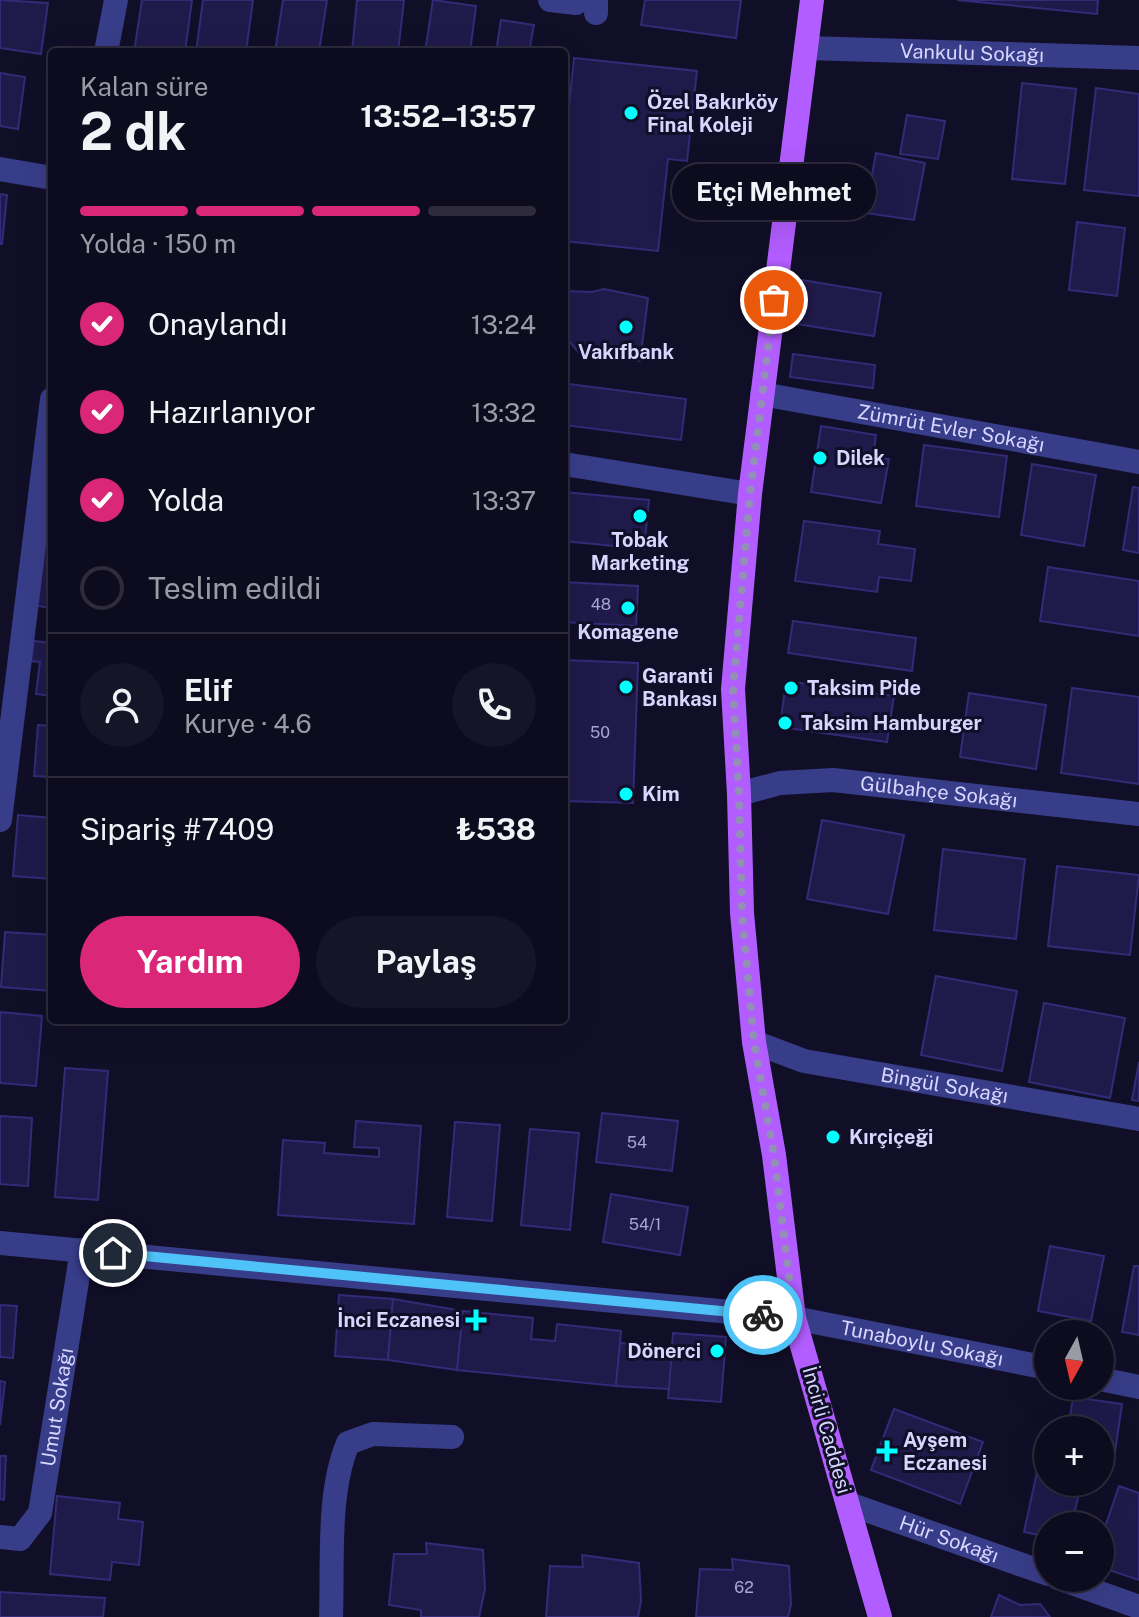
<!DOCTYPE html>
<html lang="tr">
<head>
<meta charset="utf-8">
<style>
	body { margin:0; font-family:"Public Sans",sans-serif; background:#161427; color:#f1f3f6; height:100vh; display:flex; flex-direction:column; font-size:30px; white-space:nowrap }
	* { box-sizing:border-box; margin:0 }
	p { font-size:26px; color:#9a9ba4 }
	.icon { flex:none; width:44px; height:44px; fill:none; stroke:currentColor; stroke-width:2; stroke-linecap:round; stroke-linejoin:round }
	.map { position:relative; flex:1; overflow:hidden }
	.sheet { position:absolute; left:48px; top:48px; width:520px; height:976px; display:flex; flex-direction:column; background:#0d0b1e; border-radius:8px; box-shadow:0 8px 32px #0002,0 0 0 2px #2d2b3c }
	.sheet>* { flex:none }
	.needle { width:52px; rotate:188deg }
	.fabs { position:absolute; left:1034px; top:1320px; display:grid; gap:16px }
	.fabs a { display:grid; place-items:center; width:80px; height:80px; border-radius:50%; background:#0d0b1e; box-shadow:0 8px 32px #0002,0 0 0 2px #2d2b3c; font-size:40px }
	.pin { position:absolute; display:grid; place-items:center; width:68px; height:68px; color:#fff; margin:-34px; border:4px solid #fff; border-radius:50%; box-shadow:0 2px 8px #0007 }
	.courier { position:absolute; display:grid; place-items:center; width:80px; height:80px; margin:-40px; border:6px solid #4fc3f7; border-radius:50%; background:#fff; color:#222; box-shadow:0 2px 10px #0007 }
	.bubble { position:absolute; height:56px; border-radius:28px; background:#0d0b1e; box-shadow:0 8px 32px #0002,0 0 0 2px #2d2b3c; font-size:26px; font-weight:700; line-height:56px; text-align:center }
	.overview em { font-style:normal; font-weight:700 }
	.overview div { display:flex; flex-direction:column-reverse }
	.overview { display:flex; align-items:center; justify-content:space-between; height:136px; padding:0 32px }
	h1 { font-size:52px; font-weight:700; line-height:60px }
	.bar { display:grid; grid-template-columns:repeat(4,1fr); gap:12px 8px; align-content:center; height:96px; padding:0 32px }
	.bar i { height:10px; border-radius:6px; background:#2d2b3c }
	.bar .selected { background:#db2777 }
	.bar p { grid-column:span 4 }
	.line { display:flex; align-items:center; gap:20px; padding:0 32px; border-top:2px solid #2d2b3c }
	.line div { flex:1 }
	.round { display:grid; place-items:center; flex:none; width:84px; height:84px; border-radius:42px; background:#161427 }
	ol { padding:0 32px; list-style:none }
	li { display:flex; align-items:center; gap:24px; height:88px }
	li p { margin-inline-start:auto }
	li .icon { padding:8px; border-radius:50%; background:#db2777; color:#fff; stroke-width:4 }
	li:last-child { color:#9a9ba4 }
	li i { width:44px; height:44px; border:4px solid #2d2b3c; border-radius:50% }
	.cta { display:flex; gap:16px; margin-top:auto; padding:16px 32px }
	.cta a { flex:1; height:92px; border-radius:48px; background:#db2777; color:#fff; font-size:32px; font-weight:700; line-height:92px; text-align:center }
	.cta a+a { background:#161427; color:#f1f3f6 }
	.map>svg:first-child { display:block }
	.building { fill:#1f1a4a; stroke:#332b77; stroke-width:2 }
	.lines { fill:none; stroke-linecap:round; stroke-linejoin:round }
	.minor { stroke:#383d89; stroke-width:24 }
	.major { stroke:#b25dff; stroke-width:24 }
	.done { stroke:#9290b4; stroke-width:8; stroke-dasharray:0 14.4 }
	.route { stroke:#4fc3f7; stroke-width:10 }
	.poi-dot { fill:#02ffff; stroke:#110f28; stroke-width:3 }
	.labels { text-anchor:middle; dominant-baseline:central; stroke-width:6; stroke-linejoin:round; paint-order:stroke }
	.number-label { font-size:16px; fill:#a9a7d2 }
	.street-label { font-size:20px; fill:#d7d6ff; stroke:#110f28 }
	.poi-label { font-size:20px; font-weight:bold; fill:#d7d6ff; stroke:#110f28; text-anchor:start }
</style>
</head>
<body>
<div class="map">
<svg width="1139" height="1617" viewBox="0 0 1139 1617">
	<rect width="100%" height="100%" fill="#110f28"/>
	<!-- building -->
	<g class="building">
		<path d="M0,0L48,3L41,54L0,48Z"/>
		<path d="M142,0H192L185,52H134Z"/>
		<path d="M203,0H253L246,52H196Z"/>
		<path d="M283,0H327L319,52H275Z"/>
		<path d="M357,0H404L398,52H352Z"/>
		<path d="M433,0L476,6L470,52H425Z"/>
		<path d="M645,0H741L736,38L641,25Z"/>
		<path d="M957,0H1098L1097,14Z"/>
		<path d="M501,20L534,25L529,52H496Z"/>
		<path d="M574,58L697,71L687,161L668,159L658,251L564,241V155Z"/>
		<path d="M0,73L25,77L18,129L0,126Z"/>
		<path d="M1022,83L1076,89L1065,184L1012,179Z"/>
		<path d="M1096,88L1139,94V196L1084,190Z"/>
		<path d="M907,115L945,121L938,159L900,154Z"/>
		<path d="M876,153L925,163L914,220L865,213Z"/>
		<path d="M0,194L7,195L2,244H0Z"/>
		<path d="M1077,222L1125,228L1117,296L1069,290Z"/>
		<path d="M802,280L881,293L874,336L796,324Z"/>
		<path d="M604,289L648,298L640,361L580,354L570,342L564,340V291L592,292Z"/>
		<path d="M793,354L875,365L873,388L790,377Z"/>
		<path d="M569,384L686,399L681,440L564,425Z"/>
		<path d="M821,426L876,435L873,457L889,459L881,503L811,492Z"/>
		<path d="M924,445L1007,456L999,517L916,506Z"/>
		<path d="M1032,464L1096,475L1084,546L1021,535Z"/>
		<path d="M1133,487L1139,488V553L1123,550Z"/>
		<path d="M564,492L649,500L644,549L564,541Z"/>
		<path d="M804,521L880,531L878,544L915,549L911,581L879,577L877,592L795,581Z"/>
		<path d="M44,545L52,546V608L37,606Z"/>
		<path d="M1048,567L1139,581V636L1040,621Z"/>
		<path d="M564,582L638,586L636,626L564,622Z"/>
		<path d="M793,621L916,638L912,671L788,653Z"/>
		<path d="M34,641L52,643V696L36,694L40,662L31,661Z"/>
		<path d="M564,660L638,663L633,803L564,801Z"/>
		<path d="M786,681L894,696L887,742L780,727Z"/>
		<path d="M1072,688L1139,697V784L1061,773Z"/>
		<path d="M969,693L1046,705L1036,769L960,757Z"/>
		<path d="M38,725L52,726V777L34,776Z"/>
		<path d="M18,815L52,818V879L13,876Z"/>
		<path d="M822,820L904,835L888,914L807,899Z"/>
		<path d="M943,849L1025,859L1016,939L934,930Z"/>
		<path d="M1057,866L1139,875L1130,955L1048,946Z"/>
		<path d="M5,932L52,935V991L1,987Z"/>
		<path d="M936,976L1017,991L1002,1071L921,1055Z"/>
		<path d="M1044,1003L1125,1018L1110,1098L1029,1082Z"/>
		<path d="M0,1012L42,1016L36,1086L0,1083Z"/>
		<path d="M1139,1062V1101L1132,1100Z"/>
		<path d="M65,1068L108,1071L98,1200L55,1197Z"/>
		<path d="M602,1113L678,1121L672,1171L596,1162Z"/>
		<path d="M0,1116L32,1118L28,1186L0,1184Z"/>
		<path d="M356,1121L421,1126L414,1224L278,1215L283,1140L325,1143L324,1153L379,1157V1148L354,1147Z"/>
		<path d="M455,1122L500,1125L492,1221L447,1217Z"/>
		<path d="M530,1129L579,1133L570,1230L521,1225Z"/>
		<path d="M611,1194L688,1207L680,1255L603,1242Z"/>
		<path d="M1050,1246L1104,1256L1091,1321L1038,1311Z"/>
		<path d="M1134,1266H1139V1335L1122,1332Z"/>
		<path d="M339,1295L393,1299L388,1360L335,1356Z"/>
		<path d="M393,1299L463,1311L457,1370L388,1360Z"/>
		<path d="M0,1305L17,1306L13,1358L0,1357Z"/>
		<path d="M463,1311L533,1318L531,1339L555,1341L557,1324L621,1331L616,1386L457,1370Z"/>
		<path d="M673,1333L726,1337L721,1402L668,1398Z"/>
		<path d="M620,1343L672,1348L669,1389L616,1386Z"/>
		<path d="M0,1381L5,1382L0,1425Z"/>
		<path d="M1073,1397L1122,1404L1115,1452L1100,1450V1430H1068Z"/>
		<path d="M894,1409L983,1442L960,1504L871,1470Z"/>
		<path d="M0,1456H6L4,1500L0,1499Z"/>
		<path d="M1037,1472L1048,1475V1482H1082L1071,1526H1048V1537L1024,1532Z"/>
		<path d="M1119,1486L1139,1493V1580L1100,1567V1542Z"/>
		<path d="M57,1496L120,1503L118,1519L143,1522L139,1565L112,1562L110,1580L50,1574Z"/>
		<path d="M426,1543L483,1550L485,1589L479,1617H421V1610L389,1605L394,1554H427Z"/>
		<path d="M582,1555L639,1563L641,1601L638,1617H546L550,1566L583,1567Z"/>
		<path d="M732,1559L789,1566L791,1605L788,1617H696L700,1569L733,1570Z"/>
		<path d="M0,1592L105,1598L103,1617H0Z"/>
		<path d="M999,1595L1020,1605L1040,1604L1050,1617H991Z"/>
	</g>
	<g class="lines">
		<!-- minor -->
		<g class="minor">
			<path d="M550,0L576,3"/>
			<path d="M596,13V0"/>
			<path id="s1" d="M806,48L1139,58"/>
			<path d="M106,52L116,0"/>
			<path d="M0,169L52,178"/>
			<path id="s2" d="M762,394L1139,462"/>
			<path d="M564,464L750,494"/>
			<path id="s3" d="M739,794L780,783L833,780L1139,814"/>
			<path d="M0,820L52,399"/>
			<path id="s4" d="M754,1042L804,1061L1139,1119"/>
			<path id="s5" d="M0,1243L794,1318L1048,1368"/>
			<path d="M1100,1379L1139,1387"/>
			<path id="s6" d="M849,1504L1048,1574"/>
			<path id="s7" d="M0,1537L20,1539L40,1513L82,1250"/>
			<path d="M1058,1578L1139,1607"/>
			<path d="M331,1617C333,1562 327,1493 348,1443L373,1434L452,1437"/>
		</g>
		<!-- major -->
		<path class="major" d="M812,0L750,494L733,689L739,794L742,913L754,1042L774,1155L794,1318L880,1617"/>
	</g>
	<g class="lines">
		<!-- done -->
		<path class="done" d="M763,1315L794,1318L774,1155L754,1042L742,913L739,794L733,689L750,494L774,300"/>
		<!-- route -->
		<path class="route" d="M113,1253L763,1315"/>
	</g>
	<!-- markers -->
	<g class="poi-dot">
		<circle cx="631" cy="113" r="8"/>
		<circle cx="626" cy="327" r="8"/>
		<circle cx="820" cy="458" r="8"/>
		<circle cx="640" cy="516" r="8"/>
		<circle cx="628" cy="608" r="8"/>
		<circle cx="626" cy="687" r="8"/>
		<circle cx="791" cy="688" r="8"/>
		<circle cx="785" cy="723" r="8"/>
		<circle cx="626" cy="794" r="8"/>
		<circle cx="833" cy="1137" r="8"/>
		<path d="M472 1308h8v8h8v8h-8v8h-8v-8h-8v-8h8z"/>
		<circle cx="717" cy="1351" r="8"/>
		<path d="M883 1439h8v8h8v8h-8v8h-8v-8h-8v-8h8z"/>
	</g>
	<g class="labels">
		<!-- number labels -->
		<g class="number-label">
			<text x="601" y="604">48</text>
			<text x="600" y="732">50</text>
			<text x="637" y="1142">54</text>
			<text x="645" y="1224">54/1</text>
			<text x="744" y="1587">62</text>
		</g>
		<!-- street labels -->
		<g class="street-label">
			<text stroke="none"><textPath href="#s1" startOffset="166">Vankulu Sokağı</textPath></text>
			<text stroke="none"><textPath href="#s2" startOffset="192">Zümrüt Evler Sokağı</textPath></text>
			<text stroke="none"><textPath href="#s3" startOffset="202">Gülbahçe Sokağı</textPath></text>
			<text stroke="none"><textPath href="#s4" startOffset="196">Bingül Sokağı</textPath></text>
			<text stroke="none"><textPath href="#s5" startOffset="928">Tunaboylu Sokağı</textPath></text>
			<text stroke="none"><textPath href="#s7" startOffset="160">Umut Sokağı</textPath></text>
			<text transform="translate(827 1430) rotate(74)">İncirli Caddesi</text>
			<text stroke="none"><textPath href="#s6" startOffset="106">Hür Sokağı</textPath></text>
		</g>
		<!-- poi labels -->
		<g class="poi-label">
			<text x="647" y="102">Özel Bakırköy<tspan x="647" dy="23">Final Koleji</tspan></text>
			<text x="626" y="352" text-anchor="middle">Vakıfbank</text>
			<text x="836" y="458">Dilek</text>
			<text x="640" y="540" text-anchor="middle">Tobak<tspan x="640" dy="23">Marketing</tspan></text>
			<text x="628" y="632" text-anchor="middle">Komagene</text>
			<text x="642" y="676">Garanti<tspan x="642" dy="23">Bankası</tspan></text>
			<text x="807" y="688">Taksim Pide</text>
			<text x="801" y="723">Taksim Hamburger</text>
			<text x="642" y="794">Kim</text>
			<text x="849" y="1137">Kırçiçeği</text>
			<text x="460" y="1320" text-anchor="end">İnci Eczanesi</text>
			<text x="701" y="1351" text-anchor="end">Dönerci</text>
			<text x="903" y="1440">Ayşem<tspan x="903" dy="23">Eczanesi</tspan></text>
		</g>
	</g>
</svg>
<div class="fabs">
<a><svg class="needle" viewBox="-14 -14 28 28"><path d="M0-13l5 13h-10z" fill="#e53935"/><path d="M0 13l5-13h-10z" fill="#9a9ba4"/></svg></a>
<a>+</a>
<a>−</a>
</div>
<div class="pin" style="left:774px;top:300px;background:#ea580c"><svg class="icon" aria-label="bag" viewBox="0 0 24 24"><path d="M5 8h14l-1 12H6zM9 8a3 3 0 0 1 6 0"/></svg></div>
<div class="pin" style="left:113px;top:1253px;background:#1f2937"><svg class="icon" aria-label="home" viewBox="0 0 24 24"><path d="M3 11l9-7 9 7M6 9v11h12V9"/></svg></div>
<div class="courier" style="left:763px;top:1315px"><svg class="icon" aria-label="bike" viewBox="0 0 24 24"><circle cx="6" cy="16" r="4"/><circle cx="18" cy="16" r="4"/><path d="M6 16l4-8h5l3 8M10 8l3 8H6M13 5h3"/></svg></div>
<div class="bubble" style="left:672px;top:164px;width:204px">Etçi Mehmet</div>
<section class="sheet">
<div class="overview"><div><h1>2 dk</h1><p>Kalan süre</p></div><em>13:52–13:57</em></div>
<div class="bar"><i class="selected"></i><i class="selected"></i><i class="selected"></i><i></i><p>Yolda · 150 m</p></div>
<ol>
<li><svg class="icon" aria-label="check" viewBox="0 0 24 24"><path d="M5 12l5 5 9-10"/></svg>Onaylandı<p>13:24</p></li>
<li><svg class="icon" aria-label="check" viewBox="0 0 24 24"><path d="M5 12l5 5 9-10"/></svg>Hazırlanıyor<p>13:32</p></li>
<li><svg class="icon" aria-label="check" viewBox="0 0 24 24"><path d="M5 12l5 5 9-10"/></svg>Yolda<p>13:37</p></li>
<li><i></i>Teslim edildi</li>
</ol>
<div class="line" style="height:144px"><a class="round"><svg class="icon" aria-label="person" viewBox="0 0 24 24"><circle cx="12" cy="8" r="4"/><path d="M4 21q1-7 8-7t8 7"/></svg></a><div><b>Elif</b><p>Kurye · 4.6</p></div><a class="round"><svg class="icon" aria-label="phone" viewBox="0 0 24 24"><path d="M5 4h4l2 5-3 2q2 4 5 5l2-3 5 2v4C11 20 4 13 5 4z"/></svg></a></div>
<div class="line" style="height:104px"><div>Sipariş #7409</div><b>₺538</b></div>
<div class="cta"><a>Yardım</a><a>Paylaş</a></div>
</section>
</div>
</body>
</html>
